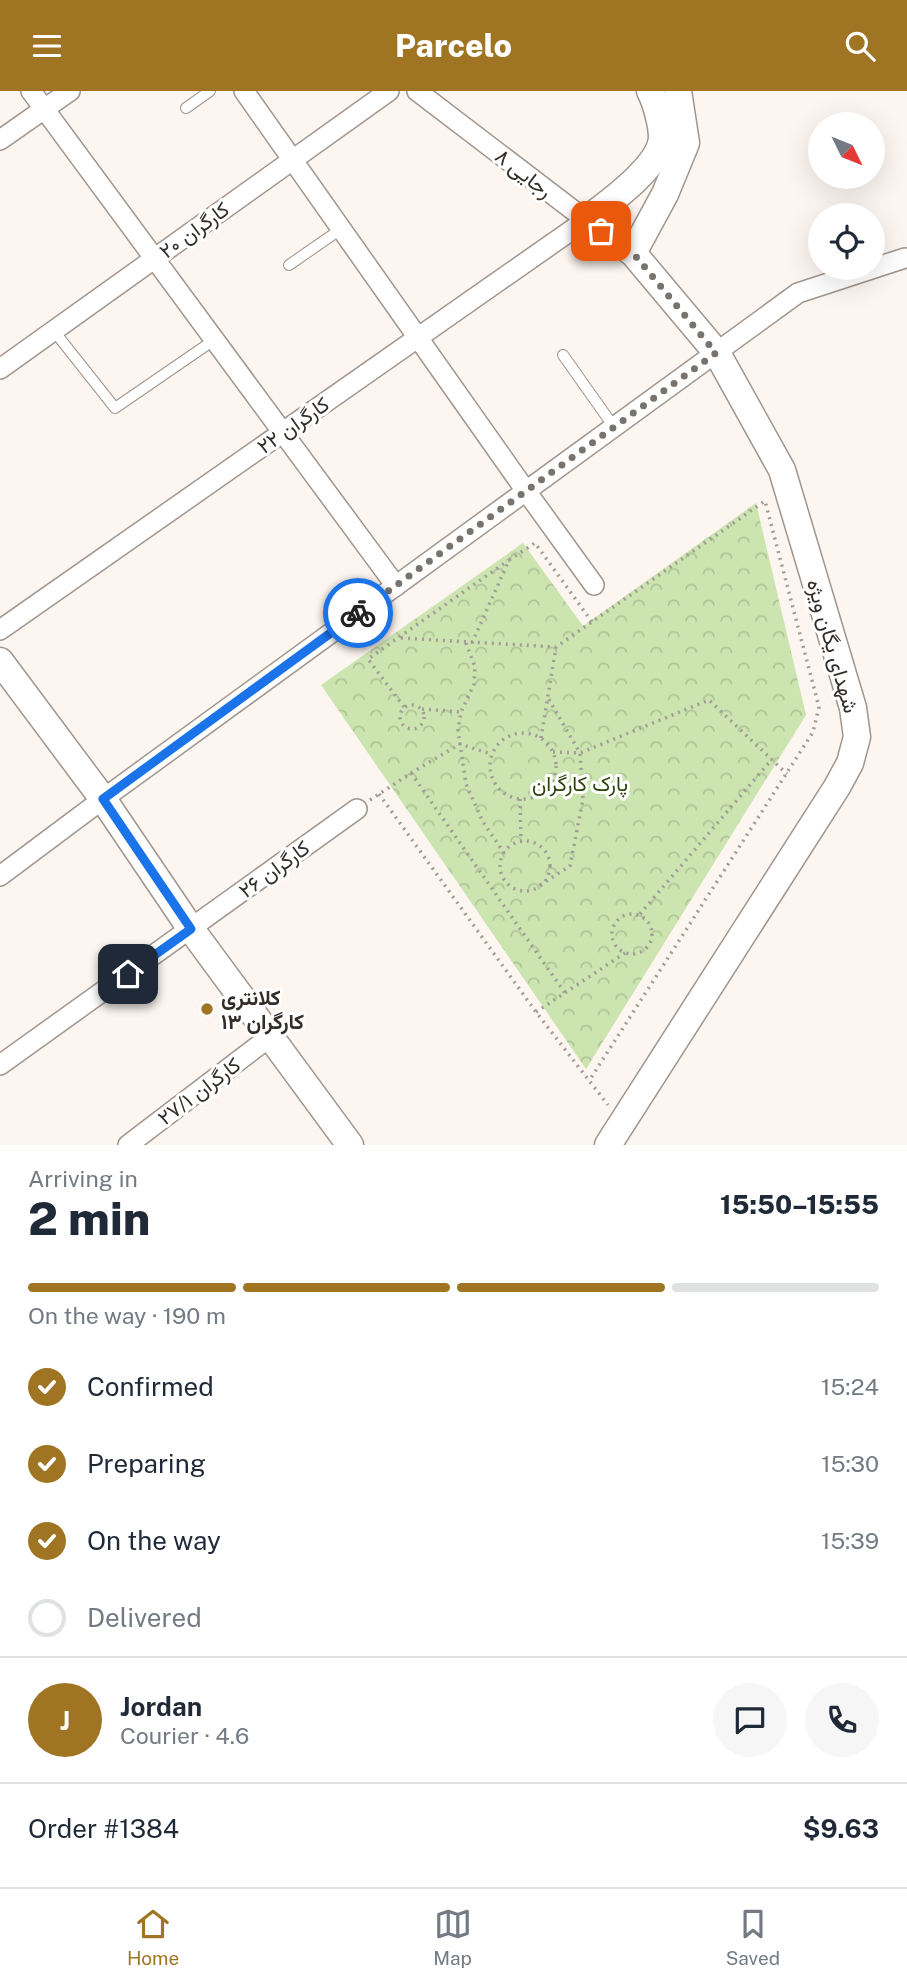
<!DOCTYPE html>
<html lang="en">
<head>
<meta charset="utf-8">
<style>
	body { margin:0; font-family:"Public Sans",Vazirmatn,sans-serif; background:#f6f6f7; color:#1f2937; height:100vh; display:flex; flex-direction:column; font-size:26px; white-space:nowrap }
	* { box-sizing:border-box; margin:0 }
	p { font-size:23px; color:#747a83 }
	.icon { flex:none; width:38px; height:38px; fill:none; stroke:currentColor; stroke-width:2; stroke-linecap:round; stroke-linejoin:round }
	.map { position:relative; height:1054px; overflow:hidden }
	.side { display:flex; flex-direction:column; background:#fff; flex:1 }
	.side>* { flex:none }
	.needle { width:46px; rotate:133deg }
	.controls { position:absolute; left:808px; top:21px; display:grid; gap:14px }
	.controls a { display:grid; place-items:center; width:77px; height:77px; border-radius:50%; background:#fff; box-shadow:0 7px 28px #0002; font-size:35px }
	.pin { position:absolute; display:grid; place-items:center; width:60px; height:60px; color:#fff; margin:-30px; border-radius:14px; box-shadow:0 4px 10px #0006 }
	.courier { position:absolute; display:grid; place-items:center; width:70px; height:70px; margin:-35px; border:5px solid #1a73e8; border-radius:50%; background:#fff; color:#222; box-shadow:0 2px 9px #0007 }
	.overview em { font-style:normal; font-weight:800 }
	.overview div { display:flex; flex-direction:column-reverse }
	.overview { display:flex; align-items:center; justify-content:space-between; height:119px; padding:0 28px }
	h1 { font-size:46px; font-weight:800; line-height:52px }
	.bar { display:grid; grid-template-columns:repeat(4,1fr); gap:10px 7px; align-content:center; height:84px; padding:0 28px }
	.bar i { height:9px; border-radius:5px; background:#e0e1e3 }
	.bar .active { background:#9f7524 }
	.bar p { grid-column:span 4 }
	.line { display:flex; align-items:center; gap:18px; padding:0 28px; border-top:2px solid #e0e1e3 }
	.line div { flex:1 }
	.round { display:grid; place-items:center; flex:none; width:74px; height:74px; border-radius:37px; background:#f6f6f7 }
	ol { padding:0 28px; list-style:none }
	li { display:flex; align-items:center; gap:21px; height:77px }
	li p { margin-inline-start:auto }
	li .icon { padding:7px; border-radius:50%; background:#9f7524; color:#fff; stroke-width:4 }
	li:last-child { color:#747a83 }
	li i { width:38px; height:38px; border:4px solid #e0e1e3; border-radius:50% }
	header { display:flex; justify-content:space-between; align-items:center; height:91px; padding:0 28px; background:#9f7524; color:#fff; font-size:32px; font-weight:800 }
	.dock { display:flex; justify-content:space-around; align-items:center; height:98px; border-top:2px solid #e0e1e3; background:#fff; font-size:19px; color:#747a83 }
	.dock a { display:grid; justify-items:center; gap:4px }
	.dock .active { color:#9f7524 }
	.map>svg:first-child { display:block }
	.park { fill:url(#park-crowns) }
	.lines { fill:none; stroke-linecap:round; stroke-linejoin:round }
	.lane-casing { stroke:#a1958d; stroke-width:12 }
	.street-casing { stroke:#a1958d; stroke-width:22 }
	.secondary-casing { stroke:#a1958d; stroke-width:29 }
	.path { stroke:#a29c97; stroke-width:3.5; stroke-dasharray:2 5; stroke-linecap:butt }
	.lane { stroke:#fff; stroke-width:10 }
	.street { stroke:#fff; stroke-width:19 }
	.secondary { stroke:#fff; stroke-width:26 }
	.done { stroke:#79736f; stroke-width:7; stroke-dasharray:0 12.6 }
	.route { stroke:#1a73e8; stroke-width:9 }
	.poi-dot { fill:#9f7524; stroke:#fff; stroke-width:2.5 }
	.labels { text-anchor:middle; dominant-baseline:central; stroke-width:6; stroke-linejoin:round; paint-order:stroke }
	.street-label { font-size:21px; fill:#322d29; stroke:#fff }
	.park-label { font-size:21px; fill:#2d420c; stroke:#fff }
	.poi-label { font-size:21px; font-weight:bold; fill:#322d29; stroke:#fff; text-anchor:start }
</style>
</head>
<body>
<header><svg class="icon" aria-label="menu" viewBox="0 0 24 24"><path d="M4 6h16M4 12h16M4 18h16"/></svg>Parcelo<svg class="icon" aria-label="search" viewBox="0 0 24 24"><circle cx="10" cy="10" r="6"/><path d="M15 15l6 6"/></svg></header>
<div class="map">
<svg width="907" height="1054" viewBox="0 0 907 1054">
	<defs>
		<pattern id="park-crowns" width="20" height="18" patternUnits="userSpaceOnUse" patternTransform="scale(1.75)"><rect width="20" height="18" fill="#cbe4b0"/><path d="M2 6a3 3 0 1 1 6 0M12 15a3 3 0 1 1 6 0" fill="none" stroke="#afc497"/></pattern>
	</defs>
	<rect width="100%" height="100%" fill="#fdf5f0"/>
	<!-- park -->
	<path class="park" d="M756,412L806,624L586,978L321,594L523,452L583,535Z"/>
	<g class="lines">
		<defs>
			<g id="lane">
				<path d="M186,17L210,0"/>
				<path d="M289,174L341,138"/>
				<path d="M54,240L115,317L214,249"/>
				<path d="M563,264L614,336"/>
			</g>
			<g id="street">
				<path d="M31,0L396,495"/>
				<path d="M244,0L526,400L594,494"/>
				<path d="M0,49L70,0"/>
				<path d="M0,278L389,0"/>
				<path d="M0,539L586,129L417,0"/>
				<path d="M0,785L103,708L798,202L905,167"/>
				<path d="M0,974L357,718"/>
				<path d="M128,1054L271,945"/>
			</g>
			<g id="secondary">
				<path d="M633,162L665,103L686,52L678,0"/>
				<path d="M0,570L103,708L191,838L350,1054"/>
				<path d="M608,1054L837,696L850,672L857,646L853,617L782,379L717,262L633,162L586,129C607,113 660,76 662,47C662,34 656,11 650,0"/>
			</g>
		</defs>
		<!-- lane casing -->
		<use href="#lane" class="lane-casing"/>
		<!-- street casing -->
		<use href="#street" class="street-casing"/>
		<!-- secondary casing -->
		<use href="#secondary" class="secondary-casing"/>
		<!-- path -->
		<g class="path">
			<path d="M401,547L556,556L765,410L819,616L813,641L589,990"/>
			<path d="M466,552L475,576L474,593L461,621L458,639L466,693L483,731L504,762"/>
			<path d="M472,552L509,469L535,452L592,531"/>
			<circle cx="412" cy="626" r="12"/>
			<path d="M404,616L368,568L509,469"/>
			<path d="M422,618L461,621"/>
			<circle cx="523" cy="675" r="33"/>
			<path d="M541,647L556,556"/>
			<path d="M553,661L580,662L709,609L787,683"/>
			<path d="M411,682L565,902"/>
			<path d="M379,703L536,921L608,1014"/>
			<path d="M520,708L521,750"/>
			<path d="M370,709L411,682L460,653L491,663"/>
			<circle cx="525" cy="775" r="25"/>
			<path d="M540,794L570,775L583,708L580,662L548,607"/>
			<circle cx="632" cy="843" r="20"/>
			<path d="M640,823L772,668"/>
			<path d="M536,921L625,862"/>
		</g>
		<!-- lane -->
		<use href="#lane" class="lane"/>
		<!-- street -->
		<use href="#street" class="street"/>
		<!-- secondary -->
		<use href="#secondary" class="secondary"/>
	</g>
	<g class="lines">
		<!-- done -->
		<path class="done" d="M358,522L716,262L633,162L601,140"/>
		<!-- route -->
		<path class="route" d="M128,883L191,838L103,708L358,522"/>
	</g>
	<!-- markers -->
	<circle class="poi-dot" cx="207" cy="918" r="7"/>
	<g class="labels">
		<!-- street labels -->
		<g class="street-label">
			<text transform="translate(524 82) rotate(38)">رجایی ۸</text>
			<text transform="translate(194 139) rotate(-36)">کارگران ۲۰</text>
			<text transform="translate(293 334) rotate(-35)">کارگران ۲۲</text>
			<text transform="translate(833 555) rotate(74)">شهدای یگان ویژه</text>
			<text transform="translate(274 778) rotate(-36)">کارگران ۲۶</text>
			<text transform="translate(199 1000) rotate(-37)">کارگران ۲۷/۱</text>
		</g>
		<!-- park labels -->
		<g class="park-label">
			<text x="580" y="692">پارک کارگران</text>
		</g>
		<!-- poi labels -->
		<g class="poi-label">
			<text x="221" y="906">کلانتری<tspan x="221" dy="24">۱۳ کارگران</tspan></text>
		</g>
	</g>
</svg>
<div class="controls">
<a><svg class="needle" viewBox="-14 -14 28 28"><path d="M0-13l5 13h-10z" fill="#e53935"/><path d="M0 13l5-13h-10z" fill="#747a83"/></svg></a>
<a><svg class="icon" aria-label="locate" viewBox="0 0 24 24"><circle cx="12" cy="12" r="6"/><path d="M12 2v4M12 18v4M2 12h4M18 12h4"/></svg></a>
</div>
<div class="pin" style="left:601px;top:140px;background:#ea580c"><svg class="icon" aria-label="bag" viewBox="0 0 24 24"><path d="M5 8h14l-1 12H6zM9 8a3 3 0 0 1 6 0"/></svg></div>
<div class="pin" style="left:128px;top:883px;background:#1f2937"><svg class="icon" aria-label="home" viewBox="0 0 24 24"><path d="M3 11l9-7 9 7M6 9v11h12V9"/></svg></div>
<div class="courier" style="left:358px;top:522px"><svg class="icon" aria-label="bike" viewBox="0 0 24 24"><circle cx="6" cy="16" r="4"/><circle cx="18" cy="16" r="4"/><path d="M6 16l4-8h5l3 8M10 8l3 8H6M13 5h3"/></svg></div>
</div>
<section class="side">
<div class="overview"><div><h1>2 min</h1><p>Arriving in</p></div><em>15:50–15:55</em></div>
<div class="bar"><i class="active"></i><i class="active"></i><i class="active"></i><i></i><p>On the way · 190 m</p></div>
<ol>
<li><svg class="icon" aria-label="check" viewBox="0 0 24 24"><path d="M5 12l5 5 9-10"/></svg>Confirmed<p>15:24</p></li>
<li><svg class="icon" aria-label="check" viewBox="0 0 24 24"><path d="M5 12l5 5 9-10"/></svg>Preparing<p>15:30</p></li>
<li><svg class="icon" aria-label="check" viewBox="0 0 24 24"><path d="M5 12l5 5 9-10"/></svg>On the way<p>15:39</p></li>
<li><i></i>Delivered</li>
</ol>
<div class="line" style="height:126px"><b class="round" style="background:#9f7524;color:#fff">J</b><div><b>Jordan</b><p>Courier · 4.6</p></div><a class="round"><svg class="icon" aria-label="chat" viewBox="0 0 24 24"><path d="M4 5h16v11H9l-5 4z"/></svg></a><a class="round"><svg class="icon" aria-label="phone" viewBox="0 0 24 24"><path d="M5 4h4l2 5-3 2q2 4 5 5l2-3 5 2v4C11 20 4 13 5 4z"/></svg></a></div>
<div class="line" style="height:91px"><div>Order #1384</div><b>$9.63</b></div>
</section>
<nav class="dock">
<a class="active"><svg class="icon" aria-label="home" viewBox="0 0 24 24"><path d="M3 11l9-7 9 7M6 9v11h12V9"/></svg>Home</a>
<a><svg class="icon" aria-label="map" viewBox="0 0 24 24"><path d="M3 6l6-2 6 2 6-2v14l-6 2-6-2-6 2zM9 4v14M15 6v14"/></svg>Map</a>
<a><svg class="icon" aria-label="saved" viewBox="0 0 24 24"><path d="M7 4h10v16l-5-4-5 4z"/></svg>Saved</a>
</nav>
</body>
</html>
